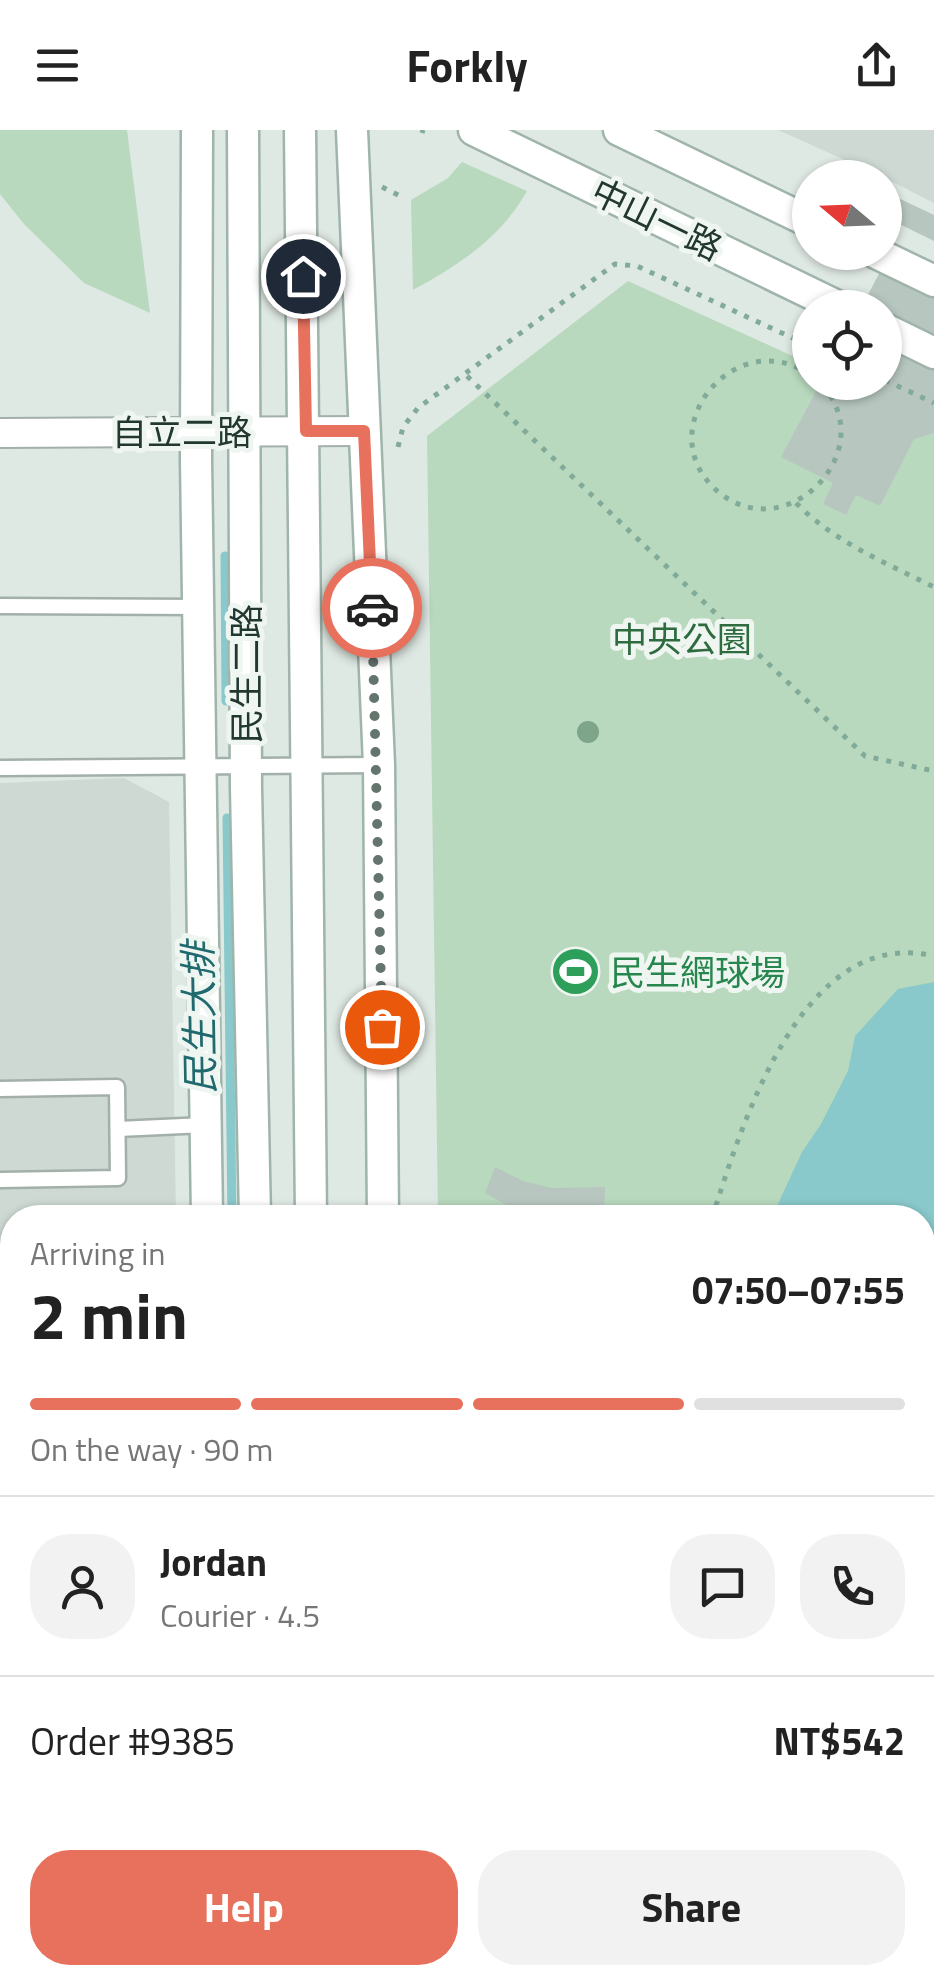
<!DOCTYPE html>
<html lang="en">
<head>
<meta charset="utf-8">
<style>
	body { margin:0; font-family:"Titillium Web","Noto Sans TC",sans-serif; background:#f2f2f2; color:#222; height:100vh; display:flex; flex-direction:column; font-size:38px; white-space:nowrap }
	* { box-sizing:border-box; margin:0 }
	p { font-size:32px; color:#767676 }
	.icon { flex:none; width:55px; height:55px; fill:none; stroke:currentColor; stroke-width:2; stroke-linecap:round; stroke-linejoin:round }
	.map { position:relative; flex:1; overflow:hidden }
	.panel { position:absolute; left:0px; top:1075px; width:935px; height:780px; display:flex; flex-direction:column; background:#fff; border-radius:40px 40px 0 0; box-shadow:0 2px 8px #0004 }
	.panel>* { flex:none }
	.needle { width:65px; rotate:289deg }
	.controls { position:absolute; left:792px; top:30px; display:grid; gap:20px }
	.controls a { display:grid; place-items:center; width:110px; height:110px; border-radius:50%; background:#fff; box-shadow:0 2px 8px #0004; font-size:50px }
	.pin { position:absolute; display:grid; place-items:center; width:85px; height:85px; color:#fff; margin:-42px; border:5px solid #fff; border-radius:50%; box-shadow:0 2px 10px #0007 }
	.courier { position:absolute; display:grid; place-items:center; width:100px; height:100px; margin:-50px; border:8px solid #e8715d; border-radius:50%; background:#fff; color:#222; box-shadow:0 2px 12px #0007 }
	.overview em { font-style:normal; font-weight:700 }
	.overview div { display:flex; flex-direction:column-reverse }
	.overview { display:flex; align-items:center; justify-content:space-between; height:170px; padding:0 30px }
	h1 { font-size:65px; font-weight:700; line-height:75px }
	.bar { display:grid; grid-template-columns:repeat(4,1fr); gap:15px 10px; align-content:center; height:120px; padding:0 30px }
	.bar i { height:12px; border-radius:8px; background:#e0e0e0 }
	.bar .active { background:#e8715d }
	.bar p { grid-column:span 4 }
	.line { display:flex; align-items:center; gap:25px; padding:0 30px; border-top:2px solid #e0e0e0 }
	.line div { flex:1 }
	.round { display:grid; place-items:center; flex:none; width:105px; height:105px; border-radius:40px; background:#f2f2f2 }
	.action { display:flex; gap:20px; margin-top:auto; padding:20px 30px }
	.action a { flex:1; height:115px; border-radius:40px; background:#e8715d; color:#fff; font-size:40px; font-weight:700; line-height:115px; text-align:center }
	.action a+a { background:#f2f2f2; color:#222 }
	header { display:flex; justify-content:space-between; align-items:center; height:130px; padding:0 30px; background:#fff; font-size:45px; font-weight:700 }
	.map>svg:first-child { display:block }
	.built { fill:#cdd9d2 }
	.green { fill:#b8d9be }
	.water { fill:#89c8cb }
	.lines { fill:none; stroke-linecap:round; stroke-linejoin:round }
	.stream { stroke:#89c8cb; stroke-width:9 }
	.building { fill:#b7c6bf }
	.service-casing { stroke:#a2b0a9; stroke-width:19 }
	.minor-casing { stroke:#a2b0a9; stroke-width:32 }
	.secondary-casing { stroke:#9fb4aa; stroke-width:35 }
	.path { stroke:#81aa99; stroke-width:5; stroke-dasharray:5 8; stroke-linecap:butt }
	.service { stroke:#fff; stroke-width:14 }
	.minor { stroke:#fff; stroke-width:28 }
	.secondary { stroke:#fff; stroke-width:30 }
	.tree { fill:#7ea489 }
	.done { stroke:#64756e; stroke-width:10; stroke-dasharray:0 18 }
	.route { stroke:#e8715d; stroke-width:12 }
	.labels { text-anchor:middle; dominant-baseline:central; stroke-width:10; stroke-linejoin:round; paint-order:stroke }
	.street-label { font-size:35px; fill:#21372f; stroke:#eff6f1 }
	.park-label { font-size:35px; fill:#2e6b3f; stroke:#eff6f1 }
	.leisure-label { font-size:35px; fill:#27864d; stroke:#eff6f1; text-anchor:start }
	.water-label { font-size:38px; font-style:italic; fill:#206a6f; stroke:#eff6f1 }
</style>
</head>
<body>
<header><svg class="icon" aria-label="menu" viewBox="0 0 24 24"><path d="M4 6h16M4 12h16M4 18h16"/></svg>Forkly<svg class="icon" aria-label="share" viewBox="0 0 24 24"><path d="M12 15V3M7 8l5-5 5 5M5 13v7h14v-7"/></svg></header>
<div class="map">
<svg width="934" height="1855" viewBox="0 0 934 1855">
	<rect width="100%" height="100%" fill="#dfe9e3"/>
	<!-- built -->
	<g class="built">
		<path d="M778,0H934V73L885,48Z"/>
		<path d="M124,648L169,672L176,1087L12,1088V1453H0V653Z"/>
	</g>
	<!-- green -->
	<g class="green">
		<path d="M0,0H127L150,183L84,153L24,94L0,64Z"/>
		<path d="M462,32L527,61C500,109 460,134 413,160L411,70L448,48Z"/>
		<path d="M628,151L810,234V252L851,253L934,290V1837H922V1088L438,1087L427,306Z"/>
		<path d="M449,1842H776V1843L449,1855Z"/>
	</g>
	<!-- water -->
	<g class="water">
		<path d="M934,852V1134L923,1164L922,1088L772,1087L802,1022L821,994L848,941L855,906L898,859Z"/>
		<path d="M923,1264L934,1277V1644L922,1642Z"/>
	</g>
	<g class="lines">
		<!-- stream -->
		<g class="stream">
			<path d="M225,426L226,571"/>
			<path d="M227,688L232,1088"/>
		</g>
	</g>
	<!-- building -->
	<g class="building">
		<path d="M896,67L934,85V111L885,87Z"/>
		<path d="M882,138L934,165V303L914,309L880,376L856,365L846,385L823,374L833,353L781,327L821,252H885V178H861Z"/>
		<path d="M495,1037L523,1051L552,1058L605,1057L604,1088H542L517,1081L485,1063Z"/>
	</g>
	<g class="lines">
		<defs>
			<g id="service">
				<path d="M0,476L198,477"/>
				<path d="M0,638L378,635"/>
				<path d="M0,959L117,957L118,1048L0,1050"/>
				<path d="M118,999L205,995"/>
				<path d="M0,1658L12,1657"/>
			</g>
			<g id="minor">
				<path d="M0,303L365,301"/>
				<path d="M0,1489H12"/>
			</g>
			<g id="secondary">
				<path d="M197,0L196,330L207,1088"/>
				<path d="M243,0L246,658L255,1088"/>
				<path d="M300,0L311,1088"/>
				<path d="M352,0L379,635L383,1088"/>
				<path d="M474,0L841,178"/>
				<path d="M619,0L810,92"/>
				<path d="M874,122L934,151"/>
				<path d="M885,199L934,223"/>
				<path d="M315,1842V1855"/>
				<path d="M211,1855V1842"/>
				<path d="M266,1855V1842"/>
				<path d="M386,1855V1842"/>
			</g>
		</defs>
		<!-- service casing -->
		<use href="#service" class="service-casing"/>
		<!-- minor casing -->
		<use href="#minor" class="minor-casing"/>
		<!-- secondary casing -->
		<use href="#secondary" class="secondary-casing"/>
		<!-- path -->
		<g class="path">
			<path d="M422,3L423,0"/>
			<path d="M382,57L402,67"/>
			<path d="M810,245C737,193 649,297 715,359C785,423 886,318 819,252"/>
			<path d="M467,246L865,626L934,641"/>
			<path d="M885,250L934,273"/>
			<path d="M398,317L403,297L418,278L615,134L637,136L810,216"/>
			<path d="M796,373C836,413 884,432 934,457"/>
			<path d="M712,1088C742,994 802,795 934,826"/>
			<path d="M922,1229L934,1209"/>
			<path d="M922,1716L934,1715"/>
			<path d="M922,1752L934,1751"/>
			<path d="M922,1823L934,1822"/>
			<path d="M464,1842H478"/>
		</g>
		<!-- service -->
		<use href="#service" class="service"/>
		<!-- minor -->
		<use href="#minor" class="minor"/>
		<!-- secondary -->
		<use href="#secondary" class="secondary"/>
	</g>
	<!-- trees -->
	<circle class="tree" cx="588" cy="602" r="11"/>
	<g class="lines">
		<!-- done -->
		<path class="done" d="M372,478L382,897"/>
		<!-- route -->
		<path class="route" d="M303,146L306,301H364L372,478"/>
	</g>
	<!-- icons -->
	<defs>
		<symbol id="stadium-disc" viewBox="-11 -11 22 22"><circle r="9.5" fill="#2e9e5b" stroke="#eff6f1"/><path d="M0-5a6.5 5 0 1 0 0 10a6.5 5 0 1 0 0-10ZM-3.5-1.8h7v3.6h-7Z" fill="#fff"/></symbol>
	</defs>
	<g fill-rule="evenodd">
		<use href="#stadium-disc" x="548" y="814" width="55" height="55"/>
	</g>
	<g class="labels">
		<!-- street labels -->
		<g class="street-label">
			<text transform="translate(657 89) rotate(26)">中山一路</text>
			<text x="182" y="302">自立二路</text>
			<text transform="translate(246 544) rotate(-90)">民生二路</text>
		</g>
		<!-- park labels -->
		<g class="park-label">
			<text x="682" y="509">中央公園</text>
		</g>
		<!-- leisure labels -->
		<g class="leisure-label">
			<text x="610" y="842">民生網球場</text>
		</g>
		<!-- water labels -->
		<g class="water-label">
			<text transform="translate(199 888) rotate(-91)">民生大排</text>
		</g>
	</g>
</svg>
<div class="controls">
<a><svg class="needle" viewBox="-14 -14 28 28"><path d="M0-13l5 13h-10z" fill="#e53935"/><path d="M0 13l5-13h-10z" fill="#767676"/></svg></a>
<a><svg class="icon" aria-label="locate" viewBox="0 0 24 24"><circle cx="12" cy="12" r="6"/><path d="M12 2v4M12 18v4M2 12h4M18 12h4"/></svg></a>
</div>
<div class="pin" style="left:382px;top:897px;background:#ea580c"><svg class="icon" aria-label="bag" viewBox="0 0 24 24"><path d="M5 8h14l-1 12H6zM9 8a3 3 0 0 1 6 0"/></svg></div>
<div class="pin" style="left:303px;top:146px;background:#1f2937"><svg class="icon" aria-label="home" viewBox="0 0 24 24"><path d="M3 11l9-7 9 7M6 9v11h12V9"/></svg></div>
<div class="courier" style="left:372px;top:478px"><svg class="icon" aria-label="car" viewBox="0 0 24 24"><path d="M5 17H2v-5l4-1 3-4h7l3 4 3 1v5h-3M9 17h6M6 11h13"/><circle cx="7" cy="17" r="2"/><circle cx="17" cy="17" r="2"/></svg></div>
<section class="panel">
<div class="overview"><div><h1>2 min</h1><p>Arriving in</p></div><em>07:50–07:55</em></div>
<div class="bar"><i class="active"></i><i class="active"></i><i class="active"></i><i></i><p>On the way · 90 m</p></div>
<div class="line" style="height:180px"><a class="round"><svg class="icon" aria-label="person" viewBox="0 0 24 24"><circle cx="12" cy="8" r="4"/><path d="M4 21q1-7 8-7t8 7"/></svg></a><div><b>Jordan</b><p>Courier · 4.5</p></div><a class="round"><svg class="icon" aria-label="chat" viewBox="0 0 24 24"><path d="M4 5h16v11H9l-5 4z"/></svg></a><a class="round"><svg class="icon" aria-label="phone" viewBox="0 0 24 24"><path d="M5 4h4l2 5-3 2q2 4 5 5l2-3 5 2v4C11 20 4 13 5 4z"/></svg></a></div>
<div class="line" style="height:130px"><div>Order #9385</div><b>NT$542</b></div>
<div class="action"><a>Help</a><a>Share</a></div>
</section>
</div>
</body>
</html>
